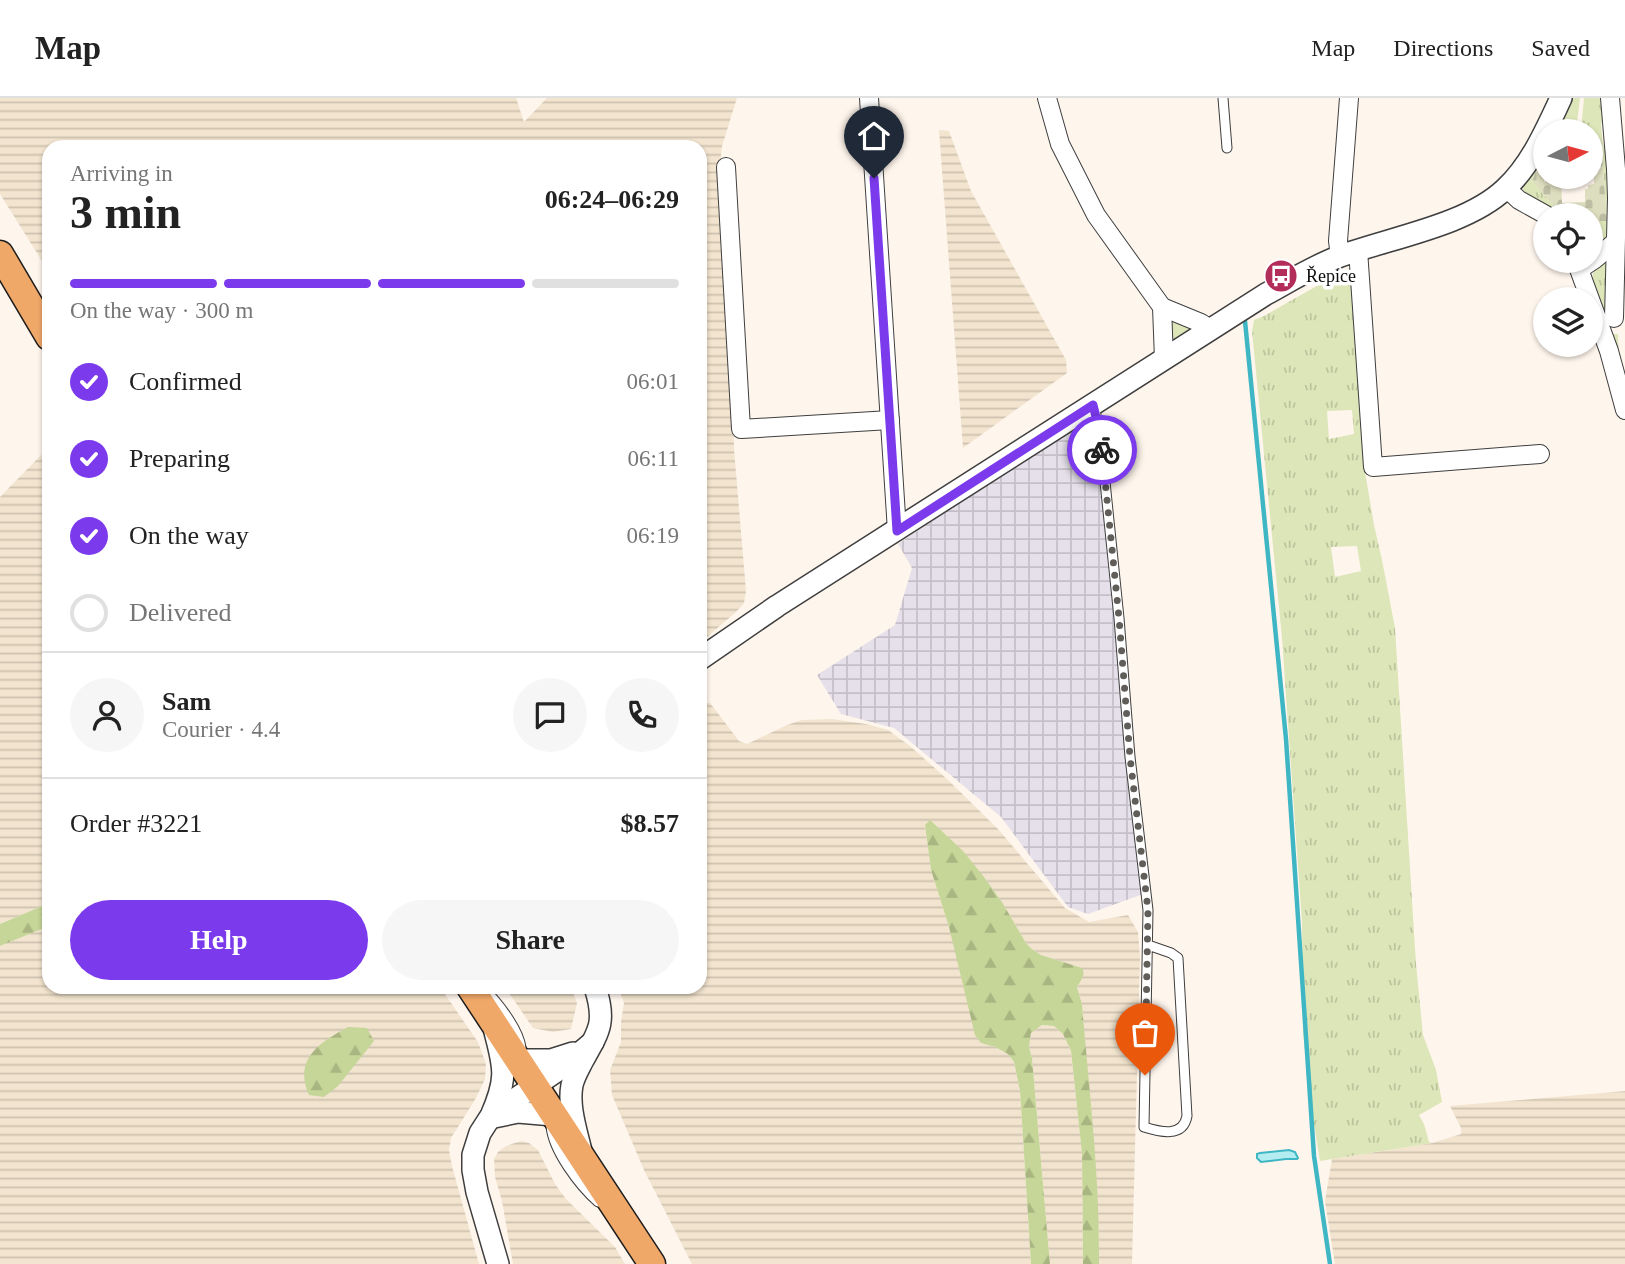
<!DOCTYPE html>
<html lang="en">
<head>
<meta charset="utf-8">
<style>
	body { margin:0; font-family:Georgia,serif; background:#f6f6f6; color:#222; height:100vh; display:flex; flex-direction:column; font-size:26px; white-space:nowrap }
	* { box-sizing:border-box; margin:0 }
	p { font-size:23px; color:#767676 }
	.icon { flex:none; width:38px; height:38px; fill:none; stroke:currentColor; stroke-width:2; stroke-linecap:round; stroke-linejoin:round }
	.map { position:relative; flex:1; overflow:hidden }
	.drawer { position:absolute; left:42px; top:42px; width:665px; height:854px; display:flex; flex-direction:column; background:#fff; border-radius:21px; box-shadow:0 2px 5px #0004 }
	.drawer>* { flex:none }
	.needle { width:46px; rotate:84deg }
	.tools { position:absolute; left:1533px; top:21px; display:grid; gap:14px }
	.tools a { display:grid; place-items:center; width:70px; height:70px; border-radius:50%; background:#fff; box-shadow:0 2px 5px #0004; font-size:35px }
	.pin { position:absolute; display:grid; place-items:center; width:60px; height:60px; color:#fff; margin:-72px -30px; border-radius:50% 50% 50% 0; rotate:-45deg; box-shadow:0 0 7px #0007 }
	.pin .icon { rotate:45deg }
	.courier { position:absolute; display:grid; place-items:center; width:70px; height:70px; margin:-35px; border:5px solid #7c3aed; border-radius:50%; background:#fff; color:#222; box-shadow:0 2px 9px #0007 }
	.overview em { font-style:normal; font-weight:800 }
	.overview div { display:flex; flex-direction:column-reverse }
	.overview { display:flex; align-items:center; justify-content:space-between; height:119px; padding:0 28px }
	h1 { font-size:46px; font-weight:800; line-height:52px }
	.bar { display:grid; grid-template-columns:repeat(4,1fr); gap:10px 7px; align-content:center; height:84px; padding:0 28px }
	.bar i { height:9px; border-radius:5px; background:#e0e0e0 }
	.bar .active { background:#7c3aed }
	.bar p { grid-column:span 4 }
	.line { display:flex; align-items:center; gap:18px; padding:0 28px; border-top:2px solid #e0e0e0 }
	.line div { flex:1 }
	.round { display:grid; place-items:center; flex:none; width:74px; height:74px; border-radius:37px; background:#f6f6f6 }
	ol { padding:0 28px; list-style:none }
	li { display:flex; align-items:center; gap:21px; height:77px }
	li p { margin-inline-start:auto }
	li .icon { padding:7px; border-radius:50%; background:#7c3aed; color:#fff; stroke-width:4 }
	li:last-child { color:#767676 }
	li i { width:38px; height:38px; border:4px solid #e0e0e0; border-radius:50% }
	.cta { display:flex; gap:14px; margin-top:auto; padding:14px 28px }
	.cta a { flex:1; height:80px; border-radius:42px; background:#7c3aed; color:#fff; font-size:28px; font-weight:800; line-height:80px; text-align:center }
	.cta a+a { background:#f6f6f6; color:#222 }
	header { display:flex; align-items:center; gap:42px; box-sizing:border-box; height:98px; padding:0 35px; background:#fff; border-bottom:2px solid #e0e0e0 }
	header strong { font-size:33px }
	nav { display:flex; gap:38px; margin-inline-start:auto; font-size:24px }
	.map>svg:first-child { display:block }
	.industrial { fill:url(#industrial-grid) }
	.farmland { fill:url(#farmland-rules) }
	.grass { fill:url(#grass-tufts); fill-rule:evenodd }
	.forest { fill:url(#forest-firs) }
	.cemetery { fill:url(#cemetery-stones) }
	.water { fill:#b3edf2; stroke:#3fb6c4; stroke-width:2 }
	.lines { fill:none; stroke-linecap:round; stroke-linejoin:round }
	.stream { stroke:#3fb6c4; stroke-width:4.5 }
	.service-casing { stroke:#3f3f3f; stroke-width:11 }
	.minor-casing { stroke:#3f3f3f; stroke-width:20 }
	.tertiary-casing { stroke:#3f3f3f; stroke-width:24 }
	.primary-casing { stroke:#1d1d1d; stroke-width:29 }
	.service { stroke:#fff; stroke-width:9 }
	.minor { stroke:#fff; stroke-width:18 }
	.tertiary { stroke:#fff; stroke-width:21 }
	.primary { stroke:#f0a869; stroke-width:26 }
	.done { stroke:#615e5a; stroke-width:7; stroke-dasharray:0 12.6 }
	.route { stroke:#7c3aed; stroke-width:9 }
	.labels { text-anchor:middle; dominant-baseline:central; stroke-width:7; stroke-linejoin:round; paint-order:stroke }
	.poi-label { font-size:18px; fill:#0c0c0c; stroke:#fff; text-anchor:start }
</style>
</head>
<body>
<header>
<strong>Map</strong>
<nav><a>Map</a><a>Directions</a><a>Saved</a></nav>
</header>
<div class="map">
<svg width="1625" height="1166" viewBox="0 0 1625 1166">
	<defs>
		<pattern id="industrial-grid" width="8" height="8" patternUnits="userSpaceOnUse" patternTransform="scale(1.75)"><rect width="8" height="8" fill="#e6e0ea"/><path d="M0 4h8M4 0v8" fill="none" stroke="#c4bfc8"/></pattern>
		<pattern id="farmland-rules" width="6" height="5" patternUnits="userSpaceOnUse" patternTransform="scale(1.75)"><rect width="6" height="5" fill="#f2e4ce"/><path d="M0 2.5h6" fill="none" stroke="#cec2b0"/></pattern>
		<pattern id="grass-tufts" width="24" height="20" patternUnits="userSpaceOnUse" patternTransform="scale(1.75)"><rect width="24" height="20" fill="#dde6b8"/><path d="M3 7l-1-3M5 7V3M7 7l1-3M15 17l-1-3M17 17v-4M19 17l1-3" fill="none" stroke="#bcc49d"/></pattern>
		<pattern id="forest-firs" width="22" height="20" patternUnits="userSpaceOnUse" patternTransform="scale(1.75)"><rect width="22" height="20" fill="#c6d598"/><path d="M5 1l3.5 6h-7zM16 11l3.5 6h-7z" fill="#a9b682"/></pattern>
		<pattern id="cemetery-stones" width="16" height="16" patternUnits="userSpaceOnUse" patternTransform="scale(1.75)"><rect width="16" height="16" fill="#dddebf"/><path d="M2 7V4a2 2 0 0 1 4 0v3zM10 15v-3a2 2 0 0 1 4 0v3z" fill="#bcbda3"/></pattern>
	</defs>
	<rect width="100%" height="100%" fill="#fef5ec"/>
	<!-- industrial -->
	<path class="industrial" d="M1079,323L1093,329L1100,357L1143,796L1088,816L1068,809L1001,719L894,630L841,616L817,577L895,527L912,470L898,446Z"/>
	<!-- farmland -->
	<g class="farmland">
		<path d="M0,0H516L524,24L547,0H737L722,48L720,66L732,247L734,351L746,493L744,505L736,514L700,545V49H49V174L0,96Z"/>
		<path d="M939,32L949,33L971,93L1066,262L1067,275L963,350Z"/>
		<path d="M49,349V805L0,826V399Z"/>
		<path d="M700,605H710L739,643L747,646L787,627L802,622L832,621L866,626L888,632L910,648L947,681L998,731L1065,810L1089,824L1128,817L1138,834L1140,859L1132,1166H1099V1134L1082,906L1077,889L1083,877L1081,870L1041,857L1032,851L1026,845L1002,804L984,779L925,727L931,772L949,829L981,945L995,949L1008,956L1014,964L1020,993L1031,1166H692L644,1072L612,997L610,972L621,944V924L624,905L618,889H700Z"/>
		<path d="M49,828V889H440L478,944L486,966L485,981L476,1000L451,1040L449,1052L452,1068L479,1166H0V848Z"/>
		<path d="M505,889H571L577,905L571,931L553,934L533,930Z"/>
		<path d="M1042,927L1054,928L1063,936L1071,953L1082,1056L1083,1166H1050L1032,960L1029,949L1031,935Z"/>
		<path d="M1625,993V1166H1335L1325,1103L1332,1061L1432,1045L1461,1036V1030L1450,1008Z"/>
		<path d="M521,1043L529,1045L538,1052L555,1086L566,1101L615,1149L625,1166H513L502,1103L495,1079L494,1061L498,1054L506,1048Z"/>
	</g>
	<!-- grass -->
	<g class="grass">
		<path d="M1566,0H1580L1576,33H1551Z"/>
		<path d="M1584,0H1607V12L1601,26L1603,46L1609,68L1611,102L1607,141L1591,158V123H1607L1601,45H1591V33H1581Z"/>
		<path d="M1545,52L1532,83L1561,117H1557C1547,103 1524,105 1521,85Z"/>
		<path d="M1605,163L1607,165L1606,218L1611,236H1618L1619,258L1616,256L1592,181L1594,172Z"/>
		<path d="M1345,175L1351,179L1354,200L1364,368L1374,427L1382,462L1395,530L1416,866L1423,937L1436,972L1442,1004L1419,1017L1424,1026L1429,1044L1432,1045L1320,1063L1314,1026L1303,936L1302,824L1282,540L1252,233L1254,222L1264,218L1338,176ZM1352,312L1354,336L1329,341L1327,313ZM1357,448L1361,473L1335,479L1331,449Z"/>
		<path d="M1175,221L1195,231L1170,248V226Z"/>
	</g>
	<!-- forest -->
	<g class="forest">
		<path d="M930,722L963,753L984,779L1002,804L1026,845L1032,851L1041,857L1082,870C1086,877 1081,882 1077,889L1082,906C1089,993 1100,1079 1099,1166H1083L1082,1056L1071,953L1063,936L1054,928L1042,927L1031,935L1029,949L1032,960L1050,1166H1031L1020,993L1014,964L1008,956L995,949L981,945L975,937L949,829L931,772L925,727Z"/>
		<path d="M49,805V828L0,848V826Z"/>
		<path d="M348,929L367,930L374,943L338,988L324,999L309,997C293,961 319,945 348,929Z"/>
	</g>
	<!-- cemetery -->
	<path class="cemetery" d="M1591,45H1601L1607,123H1591V117H1561L1532,83L1545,52L1544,84L1550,83V79H1561L1562,105L1585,104V91H1588V87L1594,86V78H1591Z"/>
	<!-- water -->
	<path class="water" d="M1289,1052L1295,1054L1298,1060L1297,1061H1286L1261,1064L1257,1060V1056L1260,1055Z"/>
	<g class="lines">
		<!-- stream -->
		<path class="stream" d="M1245,223L1286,641L1314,1058L1330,1166"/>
		<defs>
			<g id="service">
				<path d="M1223,0L1227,50"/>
				<path d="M1094,308L1100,335L1119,520L1130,659L1148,812L1144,1029C1160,1034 1183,1040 1187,1018L1178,860L1171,855L1148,847"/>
				<path d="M482,889C496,902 519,931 521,950"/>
				<path d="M551,1028C553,1053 580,1088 598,1104"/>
			</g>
			<g id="minor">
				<path d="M869,0L897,433"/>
				<path d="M1047,0L1060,46L1096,117L1162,209L1164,261"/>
				<path d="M1610,0L1616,71L1617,100L1614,220"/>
				<path d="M726,69L741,331L890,322"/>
				<path d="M1506,90L1519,102L1546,117"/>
				<path d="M1358,152L1373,369L1540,356"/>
				<path d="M1340,158L1338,143L1349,0"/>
				<path d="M1576,163L1609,253L1625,312"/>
				<path d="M1580,171L1595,161L1615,144"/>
				<path d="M1162,209L1201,225L1210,231"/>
			</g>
			<g id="tertiary">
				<path d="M700,561L777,508L1266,196C1290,183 1312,169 1338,159C1388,140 1466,128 1505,91C1531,67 1546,32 1561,0"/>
				<path d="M518,962H551L573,955"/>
				<path d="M491,1018C507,982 505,971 495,934"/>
				<path d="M494,1019L518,1014L553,1017"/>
				<path d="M581,1053C576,1032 568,1008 572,987C574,978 579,970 583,962C600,932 606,923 595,889"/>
				<path d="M498,1166L477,1094L473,1072V1057L480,1035L489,1021L502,1010L567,966L593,944"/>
			</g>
			<g id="primary">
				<path d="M0,156L49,239"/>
				<path d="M470,889L652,1166"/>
			</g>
		</defs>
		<!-- service casing -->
		<use href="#service" class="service-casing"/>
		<!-- minor casing -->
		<use href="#minor" class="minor-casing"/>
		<!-- tertiary casing -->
		<use href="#tertiary" class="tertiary-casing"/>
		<!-- primary casing -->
		<use href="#primary" class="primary-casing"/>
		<!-- service -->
		<use href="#service" class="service"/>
		<!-- minor -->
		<use href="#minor" class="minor"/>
		<!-- tertiary -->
		<use href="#tertiary" class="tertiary"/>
		<!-- primary -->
		<use href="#primary" class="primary"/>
	</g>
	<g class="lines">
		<!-- done -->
		<path class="done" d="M1102,352L1119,520L1130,659L1148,812L1145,977"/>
		<!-- route -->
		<path class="route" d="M874,80L897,433L1093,307L1100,335L1102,352"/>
	</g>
	<!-- icons -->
	<defs>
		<symbol id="bus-disc" viewBox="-11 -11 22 22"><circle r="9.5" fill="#b32d5a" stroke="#fff"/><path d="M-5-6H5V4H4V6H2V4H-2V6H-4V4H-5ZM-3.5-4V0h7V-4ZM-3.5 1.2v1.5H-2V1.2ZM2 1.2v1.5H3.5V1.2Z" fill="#fff"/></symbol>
	</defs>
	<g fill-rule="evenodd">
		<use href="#bus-disc" x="1262" y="159" width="38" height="38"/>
	</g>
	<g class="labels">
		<!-- poi labels -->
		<g class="poi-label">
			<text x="1306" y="178">Řepice</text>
		</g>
	</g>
</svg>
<div class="tools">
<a><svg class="needle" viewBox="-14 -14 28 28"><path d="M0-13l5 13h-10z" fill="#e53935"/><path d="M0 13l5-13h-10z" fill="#767676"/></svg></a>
<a><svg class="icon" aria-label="locate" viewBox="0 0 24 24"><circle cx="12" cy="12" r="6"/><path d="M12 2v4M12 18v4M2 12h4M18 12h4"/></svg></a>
<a><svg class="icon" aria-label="layers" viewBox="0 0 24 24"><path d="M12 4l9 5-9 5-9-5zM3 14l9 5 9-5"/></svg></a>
</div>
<div class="pin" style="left:1145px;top:977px;background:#ea580c"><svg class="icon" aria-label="bag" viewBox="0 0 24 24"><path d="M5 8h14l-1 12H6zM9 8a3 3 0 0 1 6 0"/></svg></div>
<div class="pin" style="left:874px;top:80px;background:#1f2937"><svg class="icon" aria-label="home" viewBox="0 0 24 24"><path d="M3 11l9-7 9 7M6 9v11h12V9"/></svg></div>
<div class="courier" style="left:1102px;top:352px"><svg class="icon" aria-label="bike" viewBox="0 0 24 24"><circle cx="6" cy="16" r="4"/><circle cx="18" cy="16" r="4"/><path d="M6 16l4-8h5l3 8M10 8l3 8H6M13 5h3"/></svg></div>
<section class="drawer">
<div class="overview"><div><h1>3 min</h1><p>Arriving in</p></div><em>06:24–06:29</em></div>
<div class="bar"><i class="active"></i><i class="active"></i><i class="active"></i><i></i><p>On the way · 300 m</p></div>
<ol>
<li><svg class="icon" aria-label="check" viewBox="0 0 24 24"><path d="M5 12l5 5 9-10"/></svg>Confirmed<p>06:01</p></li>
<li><svg class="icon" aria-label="check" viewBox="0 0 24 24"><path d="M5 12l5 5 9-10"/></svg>Preparing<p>06:11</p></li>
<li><svg class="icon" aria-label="check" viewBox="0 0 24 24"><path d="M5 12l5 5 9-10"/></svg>On the way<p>06:19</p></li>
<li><i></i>Delivered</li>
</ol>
<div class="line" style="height:126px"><a class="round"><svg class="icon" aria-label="person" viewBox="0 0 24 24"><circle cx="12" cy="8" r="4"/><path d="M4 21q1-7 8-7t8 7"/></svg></a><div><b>Sam</b><p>Courier · 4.4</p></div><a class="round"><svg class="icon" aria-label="chat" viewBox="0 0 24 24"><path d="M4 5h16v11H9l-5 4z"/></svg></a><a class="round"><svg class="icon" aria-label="phone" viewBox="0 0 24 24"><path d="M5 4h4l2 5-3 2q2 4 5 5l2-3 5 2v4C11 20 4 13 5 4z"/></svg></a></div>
<div class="line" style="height:91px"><div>Order #3221</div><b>$8.57</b></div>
<div class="cta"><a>Help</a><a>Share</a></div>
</section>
</div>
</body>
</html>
